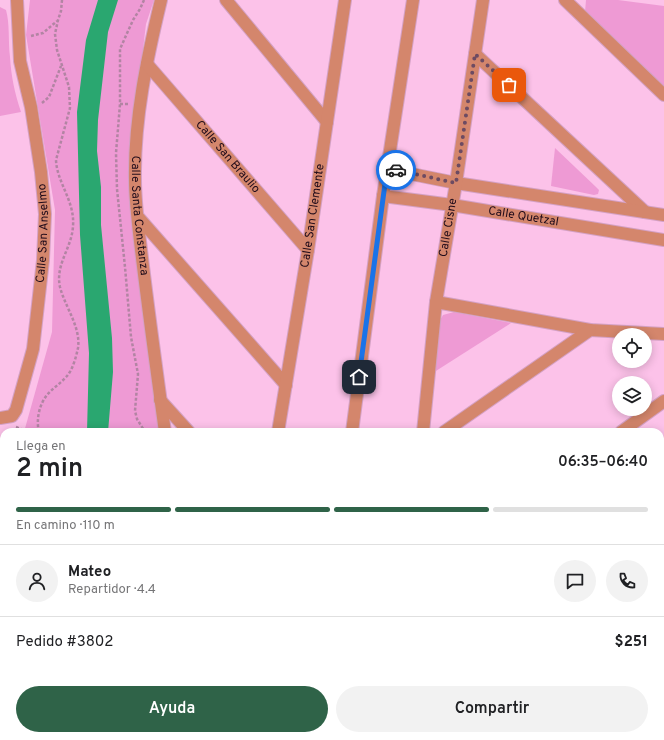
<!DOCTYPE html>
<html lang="es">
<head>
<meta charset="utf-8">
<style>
	body { margin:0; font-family:Overpass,sans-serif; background:#f2f2f2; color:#202124; height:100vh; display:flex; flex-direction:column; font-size:15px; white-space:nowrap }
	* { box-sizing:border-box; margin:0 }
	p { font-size:13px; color:#757577 }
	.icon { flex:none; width:22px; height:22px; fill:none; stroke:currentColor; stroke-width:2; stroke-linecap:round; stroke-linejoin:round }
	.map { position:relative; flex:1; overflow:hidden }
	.sheet { position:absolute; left:0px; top:428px; width:664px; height:312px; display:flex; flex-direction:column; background:#fff; border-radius:12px 12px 0 0; box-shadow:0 2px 10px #0003 }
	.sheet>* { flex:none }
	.controls { position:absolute; left:612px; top:328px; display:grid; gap:8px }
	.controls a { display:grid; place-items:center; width:40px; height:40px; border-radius:50%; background:#fff; box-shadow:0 2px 10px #0003; font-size:20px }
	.pin { position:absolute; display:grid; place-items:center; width:34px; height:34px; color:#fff; margin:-17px; border-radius:8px; box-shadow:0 2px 6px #0006 }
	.courier { position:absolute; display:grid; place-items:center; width:40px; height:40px; margin:-20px; border:3px solid #1a73e8; border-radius:50%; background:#fff; color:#222; box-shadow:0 1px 5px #0007 }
	.headline em { font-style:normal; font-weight:600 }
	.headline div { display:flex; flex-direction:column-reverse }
	.headline { display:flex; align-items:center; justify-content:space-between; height:68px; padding:0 16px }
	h1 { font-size:26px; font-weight:600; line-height:30px }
	.bar { display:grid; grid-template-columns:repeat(4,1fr); gap:6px 4px; align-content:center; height:48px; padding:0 16px }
	.bar i { height:5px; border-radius:3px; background:#e0e0e0 }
	.bar .on { background:#2f6348 }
	.bar p { grid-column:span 4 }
	.line { display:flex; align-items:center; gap:10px; padding:0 16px; border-top:1px solid #e0e0e0 }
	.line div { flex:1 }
	.round { display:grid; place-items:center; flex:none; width:42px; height:42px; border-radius:21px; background:#f2f2f2 }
	.cta { display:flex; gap:8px; margin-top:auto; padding:8px 16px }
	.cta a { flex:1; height:46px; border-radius:24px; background:#2f6348; color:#fff; font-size:16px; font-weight:600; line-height:46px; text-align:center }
	.cta a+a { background:#f2f2f2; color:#202124 }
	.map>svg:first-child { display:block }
	.green { fill:#ee9ad4 }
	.water { fill:#2aa770 }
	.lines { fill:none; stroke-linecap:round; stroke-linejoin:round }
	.stream { stroke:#2aa770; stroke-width:4 }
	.minor-casing { stroke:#d4a1c4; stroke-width:14 }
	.tertiary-casing { stroke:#d4a1c4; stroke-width:16 }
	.path { stroke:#b284a3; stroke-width:2.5; stroke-dasharray:3 2; stroke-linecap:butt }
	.minor { stroke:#d4866c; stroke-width:12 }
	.tertiary { stroke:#d4866c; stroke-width:14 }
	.done { stroke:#6d4b62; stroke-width:4; stroke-dasharray:0 7.2 }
	.route { stroke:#1a73e8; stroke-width:5 }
	.labels { text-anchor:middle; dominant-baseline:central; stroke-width:3; stroke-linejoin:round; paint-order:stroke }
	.street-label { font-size:12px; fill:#200b1a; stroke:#fbd7ef }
</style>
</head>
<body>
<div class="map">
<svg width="664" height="740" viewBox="0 0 664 740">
	<rect width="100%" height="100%" fill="#fcc2e9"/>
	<!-- green -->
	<g class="green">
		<path d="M30,0H154L146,24L129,167L132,228L159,432H24L52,332L55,210L26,35Z"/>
		<path d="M586,0H618L664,6V86L588,17L585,12Z"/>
		<path d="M0,7L6,10C10,24 8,41 10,57C11,76 15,94 21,112L0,116Z"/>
		<path d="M555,148L596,187L599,190L598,194L594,195L551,186Z"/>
		<path d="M454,312L511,323L428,376L438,324L443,315Z"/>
		<path d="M4,503V540L0,539V516Z"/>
		<path d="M327,736H517L532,740H326Z"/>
	</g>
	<!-- water -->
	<path class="water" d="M98,0H118L108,32L98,120L97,151L101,187V225L112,338L113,372L108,432H87L89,353L80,235L77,112L86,40Z"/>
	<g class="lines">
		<!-- stream -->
		<path class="stream" d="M34,736L35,740"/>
		<defs>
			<g id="minor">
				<path id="s1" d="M161,0C147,58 134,119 135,179C135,205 139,232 142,258C149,316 157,374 165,432"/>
				<path d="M226,0L327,122"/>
				<path d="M565,0L664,95"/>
				<path d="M475,54L645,212"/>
				<path id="s2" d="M147,64L308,250"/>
				<path d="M387,169L456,183L664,215"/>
				<path id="s3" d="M383,196L452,205L664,240"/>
				<path d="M138,217L286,385"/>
				<path d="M436,302L590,330L664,334"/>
				<path d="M160,400L189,432"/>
				<path id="s4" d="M0,418L12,416L16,410L33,349L43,260L45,214L41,172L31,107L20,61L17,0"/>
				<path id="s5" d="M278,432L308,250L345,0"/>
				<path d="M352,432L383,196L413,0"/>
				<path id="s6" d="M423,432L436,302L456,183L483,0"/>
				<path d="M444,432L590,330"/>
				<path d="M621,432L664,401"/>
				<path d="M660,524L664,522"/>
				<path d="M660,579L664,578"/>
				<path d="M295,740V736"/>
				<path d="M318,740L320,736"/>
			</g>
			<g id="tertiary">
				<path d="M0,553L4,554"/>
				<path d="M0,592L4,593"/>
				<path d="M660,712L664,713"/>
				<path d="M585,736L604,740"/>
			</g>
		</defs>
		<!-- minor casing -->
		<use href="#minor" class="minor-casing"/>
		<!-- tertiary casing -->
		<use href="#tertiary" class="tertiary-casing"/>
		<!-- path -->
		<g class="path">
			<path d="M144,0L140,9L133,20L120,49V104L116,153L117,189L125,267L131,337L138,374L135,411L137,419L145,432"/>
			<path d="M31,36L43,33L57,21"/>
			<path d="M42,103L49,97L61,66"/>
			<path d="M120,104H129"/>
			<path d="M16,427L29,432"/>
			<path d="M39,432C36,420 39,405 47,395C53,388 61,383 67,376C73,369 76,357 78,348C81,327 65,307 60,287C55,264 72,248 73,226C75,201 57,183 56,160L70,108L69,87L57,50L55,34L58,20L61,11L62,0"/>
		</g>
		<!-- minor -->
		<use href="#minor" class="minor"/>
		<!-- tertiary -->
		<use href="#tertiary" class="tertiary"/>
	</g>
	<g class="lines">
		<!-- done -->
		<path class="done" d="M396,170L456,183L475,54L509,85"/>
		<!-- route -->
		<path class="route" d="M359,377L387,169L396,170"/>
	</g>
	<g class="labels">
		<!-- street labels -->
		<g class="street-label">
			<text stroke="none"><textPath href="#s2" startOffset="123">Calle San Braulio</textPath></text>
			<text stroke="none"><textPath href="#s1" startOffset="218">Calle Santa Constanza</textPath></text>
			<text stroke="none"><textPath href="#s5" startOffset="219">Calle San Clemente</textPath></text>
			<text stroke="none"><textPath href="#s3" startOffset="142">Calle Quetzal</textPath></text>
			<text stroke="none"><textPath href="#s6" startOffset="206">Calle Cisne</textPath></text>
			<text stroke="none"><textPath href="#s4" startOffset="199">Calle San Anselmo</textPath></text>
		</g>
	</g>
</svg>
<div class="controls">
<a><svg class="icon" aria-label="locate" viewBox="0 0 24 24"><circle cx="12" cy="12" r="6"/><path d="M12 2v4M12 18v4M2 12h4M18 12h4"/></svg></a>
<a><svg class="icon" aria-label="layers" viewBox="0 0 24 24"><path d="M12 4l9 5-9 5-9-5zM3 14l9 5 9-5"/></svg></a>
</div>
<div class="pin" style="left:509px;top:85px;background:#ea580c"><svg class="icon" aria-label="bag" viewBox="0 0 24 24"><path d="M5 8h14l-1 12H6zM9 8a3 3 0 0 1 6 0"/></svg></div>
<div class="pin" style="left:359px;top:377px;background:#1f2937"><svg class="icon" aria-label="home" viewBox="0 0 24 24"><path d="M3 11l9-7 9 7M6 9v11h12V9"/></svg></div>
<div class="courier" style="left:396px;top:170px"><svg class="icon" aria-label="car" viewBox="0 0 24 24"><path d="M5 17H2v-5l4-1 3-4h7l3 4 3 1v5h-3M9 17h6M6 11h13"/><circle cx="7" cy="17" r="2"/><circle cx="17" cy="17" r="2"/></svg></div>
<section class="sheet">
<div class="headline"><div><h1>2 min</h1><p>Llega en</p></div><em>06:35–06:40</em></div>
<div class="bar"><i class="on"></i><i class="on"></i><i class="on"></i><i></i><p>En camino · 110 m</p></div>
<div class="line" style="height:72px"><a class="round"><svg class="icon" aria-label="person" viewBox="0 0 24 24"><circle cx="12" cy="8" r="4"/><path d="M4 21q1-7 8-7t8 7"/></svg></a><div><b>Mateo</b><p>Repartidor · 4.4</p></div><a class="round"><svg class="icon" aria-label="chat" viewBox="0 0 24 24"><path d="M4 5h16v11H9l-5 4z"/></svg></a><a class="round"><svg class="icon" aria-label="phone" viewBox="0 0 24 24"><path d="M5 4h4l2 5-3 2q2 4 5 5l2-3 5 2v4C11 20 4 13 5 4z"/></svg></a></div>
<div class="line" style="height:52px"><div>Pedido #3802</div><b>$251</b></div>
<div class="cta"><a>Ayuda</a><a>Compartir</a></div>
</section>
</div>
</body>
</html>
